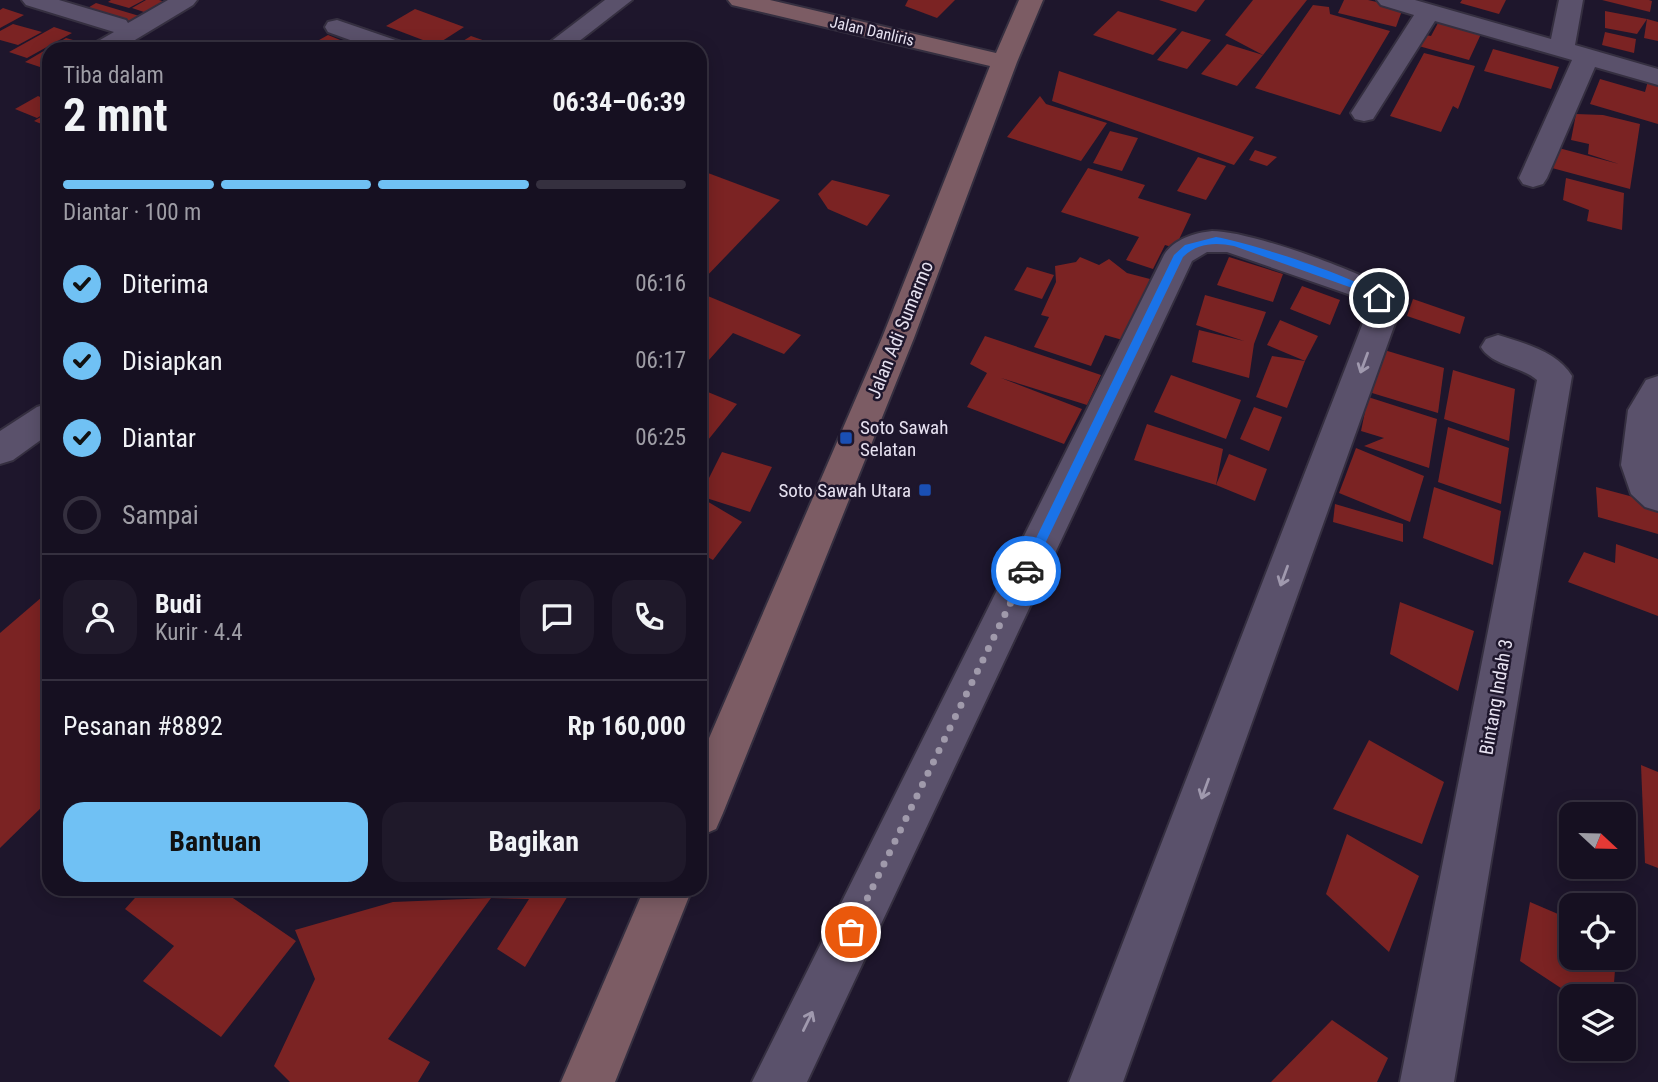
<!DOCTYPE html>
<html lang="id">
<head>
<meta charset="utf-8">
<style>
	body { margin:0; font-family:"Roboto Condensed",sans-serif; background:#1f192a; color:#f1f3f6; height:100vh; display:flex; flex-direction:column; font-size:26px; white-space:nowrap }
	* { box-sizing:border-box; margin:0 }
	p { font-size:23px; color:#9e9da5 }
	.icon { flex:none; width:38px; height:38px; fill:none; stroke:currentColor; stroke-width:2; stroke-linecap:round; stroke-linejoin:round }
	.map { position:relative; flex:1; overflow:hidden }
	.sheet { position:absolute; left:42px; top:42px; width:665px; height:854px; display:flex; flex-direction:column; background:#161021; border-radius:21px; box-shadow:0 4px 18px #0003,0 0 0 2px #35303f }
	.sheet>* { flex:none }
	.needle { width:46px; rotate:112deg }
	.buttons { position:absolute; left:1559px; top:802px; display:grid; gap:14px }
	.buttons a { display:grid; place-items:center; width:77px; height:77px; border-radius:14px; background:#161021; box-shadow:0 4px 18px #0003,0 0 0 2px #35303f; font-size:35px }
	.pin { position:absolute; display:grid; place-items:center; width:60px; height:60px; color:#fff; margin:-30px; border:4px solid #fff; border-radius:50%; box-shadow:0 2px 7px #0007 }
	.courier { position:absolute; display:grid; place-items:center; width:70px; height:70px; margin:-35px; border:5px solid #1a73e8; border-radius:50%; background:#fff; color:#222; box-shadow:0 2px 9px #0007 }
	.summary em { font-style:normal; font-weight:700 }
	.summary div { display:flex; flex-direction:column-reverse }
	.summary { display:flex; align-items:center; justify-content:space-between; height:119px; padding:0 21px }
	h1 { font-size:46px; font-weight:700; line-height:52px }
	.bar { display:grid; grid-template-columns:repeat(4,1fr); gap:10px 7px; align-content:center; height:84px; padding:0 21px }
	.bar i { height:9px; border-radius:5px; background:#35303f }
	.bar .on { background:#70c1f4 }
	.bar p { grid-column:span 4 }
	.line { display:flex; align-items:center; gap:18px; padding:0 21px; border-top:2px solid #35303f }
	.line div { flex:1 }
	.round { display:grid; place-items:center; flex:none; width:74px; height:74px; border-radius:21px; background:#1f192a }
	ol { padding:0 21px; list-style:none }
	li { display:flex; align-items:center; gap:21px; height:77px }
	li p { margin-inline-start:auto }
	li .icon { padding:7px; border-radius:50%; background:#70c1f4; color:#111; stroke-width:4 }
	li:last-child { color:#9e9da5 }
	li i { width:38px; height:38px; border:4px solid #35303f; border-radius:50% }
	.cta { display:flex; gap:14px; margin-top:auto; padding:14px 21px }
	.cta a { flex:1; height:80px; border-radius:21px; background:#70c1f4; color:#111; font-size:28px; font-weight:700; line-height:80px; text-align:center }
	.cta a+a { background:#1f192a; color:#f1f3f6 }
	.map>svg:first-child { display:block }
	.building { fill:#7b2323 }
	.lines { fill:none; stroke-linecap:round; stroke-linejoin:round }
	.street-casing { stroke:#352f40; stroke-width:4 }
	.secondary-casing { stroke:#352f40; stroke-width:4 }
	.street { fill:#5a516b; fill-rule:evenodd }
	.secondary { fill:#7c5c64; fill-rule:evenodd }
	.oneway { stroke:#a099ae }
	.route { fill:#1a73e8 }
	.done { stroke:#a09aab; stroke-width:7; stroke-dasharray:0 12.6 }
	.transit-dot { fill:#1a4fb4; stroke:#1e162c; stroke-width:2.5 }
	.labels { text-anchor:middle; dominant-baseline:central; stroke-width:5; stroke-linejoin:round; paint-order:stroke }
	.far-street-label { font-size:16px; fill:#e6e1f0; stroke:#1e162c }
	.street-label { font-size:19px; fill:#e6e1f0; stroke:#1e162c }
	.poi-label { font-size:19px; fill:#e6e1f0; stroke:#1e162c; text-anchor:start }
</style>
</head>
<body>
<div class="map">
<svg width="1658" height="1082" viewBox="0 0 1658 1082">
	<rect width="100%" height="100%" fill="#1e162c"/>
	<!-- building -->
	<g class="building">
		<path d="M111,0H144L129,8L108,2Z"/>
		<path d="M146,0H159L175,5L156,16L132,8Z"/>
		<path d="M908,0H955L937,18L905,6Z"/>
		<path d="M1159,0H1205L1196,12Z"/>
		<path d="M1253,0H1307L1263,55L1225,35Z"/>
		<path d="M1344,0H1368L1403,8L1396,27L1338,13Z"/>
		<path d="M1462,0H1506L1499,14L1460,3Z"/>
		<path d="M1602,0H1649L1652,1L1650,12Z"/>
		<path d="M96,3L146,18L131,27L81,12Z"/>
		<path d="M1313,5L1329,7L1330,14L1390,31L1340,115L1255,88Z"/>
		<path d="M3,8L24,15L0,28V10Z"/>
		<path d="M415,9L464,27L436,45L386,26Z"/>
		<path d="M1118,11L1177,29L1153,55L1093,35Z"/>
		<path d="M1605,11L1647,19L1637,34L1605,28Z"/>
		<path d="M1647,19L1658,22V41L1644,38Z"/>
		<path d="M1438,23L1481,34L1469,60L1415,45L1420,34L1431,36Z"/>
		<path d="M13,24L42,32L18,45L0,40V31Z"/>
		<path d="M54,27L72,33L27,58L9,52Z"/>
		<path d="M1182,31L1211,40L1187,69L1157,60Z"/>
		<path d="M1605,32L1636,39L1634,53L1602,45Z"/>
		<path d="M328,35L362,49H303Z"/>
		<path d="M471,36L508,49H450Z"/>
		<path d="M66,38L94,46L89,49H49V70L25,62Z"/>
		<path d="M1227,44L1263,55L1237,86L1201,74Z"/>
		<path d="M1493,49L1559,67L1551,89L1484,71Z"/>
		<path d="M1424,53L1475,66L1458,109L1453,106L1441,132L1390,116Z"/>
		<path d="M1059,71L1254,137L1234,165L1052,101Z"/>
		<path d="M1600,79L1645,92L1648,81L1658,84V124L1590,104Z"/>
		<path d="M38,96L49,101V111L37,118L15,109Z"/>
		<path d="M1040,96L1046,104L1107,123L1081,161L1007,137Z"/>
		<path d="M49,112V127L34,121Z"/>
		<path d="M1576,114L1603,115L1640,124L1630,189L1552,168L1555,147L1619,164L1588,154L1589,144L1571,140Z"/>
		<path d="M1110,131L1138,138L1122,171L1093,163Z"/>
		<path d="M1255,150L1277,157L1267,166L1249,160Z"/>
		<path d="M1198,157L1226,166L1206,200L1177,191Z"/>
		<path d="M1088,168L1145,185L1138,198L1191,214L1175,248L1165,245L1153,269L1126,260L1139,237L1061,212Z"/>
		<path d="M700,170L780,200L702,281L700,280Z"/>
		<path d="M1566,178L1624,193L1622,230L1587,221L1589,210L1563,200Z"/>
		<path d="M832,180L890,195L867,226L828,209L818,194Z"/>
		<path d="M1080,257L1099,265L1109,259L1127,273L1150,279L1126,341L1105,335L1091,366L1034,347L1049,317L1041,315L1056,282L1055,266L1076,262Z"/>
		<path d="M1229,257L1283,274L1273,302L1217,285Z"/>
		<path d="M1027,267L1054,275L1042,299L1014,290Z"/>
		<path d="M1302,286L1340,300L1330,325L1290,309Z"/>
		<path d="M700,292L703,294L801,335L784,354L733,333L700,370Z"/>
		<path d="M1205,295L1266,312L1254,344L1249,378L1192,362L1199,330L1244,341L1196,325Z"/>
		<path d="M1413,299L1465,317L1460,334L1407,316Z"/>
		<path d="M1280,320L1318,336L1305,361L1267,345Z"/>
		<path d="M985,336L1101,375L1087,405L1001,378L1082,409L1064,444L967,407L987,373L970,364Z"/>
		<path d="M1381,349L1444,368L1438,413L1372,393Z"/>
		<path d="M1272,356L1305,361L1287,408L1256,397Z"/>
		<path d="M1453,370L1515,389L1509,441L1444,419Z"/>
		<path d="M1171,375L1241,400L1226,439L1154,412Z"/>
		<path d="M703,390L737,404L700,450V393Z"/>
		<path d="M1368,397L1437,419L1429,468L1364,446L1384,438L1361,431Z"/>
		<path d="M1254,407L1282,417L1269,451L1240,439Z"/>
		<path d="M1147,424L1223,449L1216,485L1134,460Z"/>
		<path d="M1448,427L1509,448L1501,504L1438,482Z"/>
		<path d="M1356,448L1424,476L1410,522L1339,493Z"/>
		<path d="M722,452L772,467L750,512L700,496Z"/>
		<path d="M1229,454L1267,469L1255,501L1216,485Z"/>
		<path d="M1434,487L1501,511L1493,565L1423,538Z"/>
		<path d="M1596,487L1652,502L1658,513V534L1598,517Z"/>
		<path d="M700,497L742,522L713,560L700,553Z"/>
		<path d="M1335,504L1403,524V542L1333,522Z"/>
		<path d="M1616,544L1658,559V616L1568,582L1584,552L1615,563Z"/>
		<path d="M49,591V800L0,848V633Z"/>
		<path d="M1400,602L1474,631L1458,691L1390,654Z"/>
		<path d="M1369,740L1444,782L1422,844L1333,809Z"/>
		<path d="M1641,765L1658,772V868L1645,863Z"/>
		<path d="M1347,834L1419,876L1389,952L1326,894Z"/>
		<path d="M143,889H236L230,896L296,941L221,1037L143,981L174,946L125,909Z"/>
		<path d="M497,889H572L525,967L497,949L529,899L491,898Z"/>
		<path d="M491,898L388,1039L430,1062L418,1082H290L274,1066L315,979L295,930L393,902Z"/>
		<path d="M1530,902L1572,920V957H1616L1613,996H1573L1520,961Z"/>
		<path d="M1332,1020L1388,1058L1377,1082H1271Z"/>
	</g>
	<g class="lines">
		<defs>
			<g id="street">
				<path d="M22,0H59L126,20L128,23L168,0H197L193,5L120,49H90L93,44L114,32L26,5Z"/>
				<path d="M605,0H632L569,49H541Z"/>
				<path d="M1377,0H1415L1551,39L1559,0H1583L1575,45L1658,69V85L1595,67L1547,178L1543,184L1533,187L1523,184L1519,178L1572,60L1435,21L1373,119L1364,121L1355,119L1351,113L1414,15L1381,5Z"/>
				<path d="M337,20L407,44L410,49H375L328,32L325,27L328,22Z"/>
				<path d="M1212,231C1250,231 1356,270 1390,290L1398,315L1123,1082H1069L1366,315L1364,303L1348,294L1227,252H1207L1192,261L807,1082H752L1164,255C1174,239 1194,233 1212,231Z"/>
				<path d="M1498,335C1524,343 1558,352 1572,376L1454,1082H1400L1537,380C1521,366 1492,366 1481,347L1486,339Z"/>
				<path d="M1658,376V511L1645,507L1631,494L1621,465L1628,410L1646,380Z"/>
				<path d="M49,403V434L13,460L0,464V431L37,407Z"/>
			</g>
			<g id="secondary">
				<path d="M728,0H770L996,53L1019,0H1043L1017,62L914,338L723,813L716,829L700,836V759L882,338L990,66L732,5Z"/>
				<path d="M644,889H692L615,1082H561Z"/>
			</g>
		</defs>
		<!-- street casing -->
		<use href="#street" class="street-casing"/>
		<!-- secondary casing -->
		<use href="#secondary" class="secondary-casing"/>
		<!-- street -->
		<use href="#street" class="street"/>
		<!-- secondary -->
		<use href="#secondary" class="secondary"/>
	</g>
	<!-- one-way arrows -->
	<defs><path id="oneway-shaft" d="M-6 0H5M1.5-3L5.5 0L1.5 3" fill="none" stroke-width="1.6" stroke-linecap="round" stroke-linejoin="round" transform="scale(1.75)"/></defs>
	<g class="oneway">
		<use href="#oneway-shaft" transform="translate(1364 363) rotate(110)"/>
		<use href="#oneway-shaft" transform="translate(1284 576) rotate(110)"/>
		<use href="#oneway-shaft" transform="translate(1205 789) rotate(110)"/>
		<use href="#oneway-shaft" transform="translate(808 1021) rotate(-64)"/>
	</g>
	<!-- route -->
	<path class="route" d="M1216,237C1247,242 1364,279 1384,298L1376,300L1355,289L1234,246C1215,242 1197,243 1183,257L1030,575H1022L1020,571L1174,255L1185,245Z"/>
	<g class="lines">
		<!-- done -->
		<path class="done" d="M851,932L1026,571"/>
	</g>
	<!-- markers -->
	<g class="transit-dot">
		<rect x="839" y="431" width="14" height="14" rx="3.5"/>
		<rect x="918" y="483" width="14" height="14" rx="3.5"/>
	</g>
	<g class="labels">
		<!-- far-street labels -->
		<g class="far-street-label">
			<text transform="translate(872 31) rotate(13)">Jalan Danliris</text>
		</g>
		<!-- street labels -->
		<g class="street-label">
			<text transform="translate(900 330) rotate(-68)">Jalan Adi Sumarmo</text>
			<text transform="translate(1496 697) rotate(-80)">Bintang Indah 3</text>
		</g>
		<!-- poi labels -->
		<g class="poi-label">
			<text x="860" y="427">Soto Sawah<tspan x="860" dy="22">Selatan</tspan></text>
			<text x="911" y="490" text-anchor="end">Soto Sawah Utara</text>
		</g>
	</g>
</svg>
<div class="buttons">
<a><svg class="needle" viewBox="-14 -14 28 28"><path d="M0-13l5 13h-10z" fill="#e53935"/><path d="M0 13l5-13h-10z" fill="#9e9da5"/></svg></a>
<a><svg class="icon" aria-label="locate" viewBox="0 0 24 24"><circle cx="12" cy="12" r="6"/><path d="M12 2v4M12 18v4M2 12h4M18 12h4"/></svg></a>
<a><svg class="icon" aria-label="layers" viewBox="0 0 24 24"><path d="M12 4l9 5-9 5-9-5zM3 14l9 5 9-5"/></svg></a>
</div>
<div class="pin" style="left:851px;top:932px;background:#ea580c"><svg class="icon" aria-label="bag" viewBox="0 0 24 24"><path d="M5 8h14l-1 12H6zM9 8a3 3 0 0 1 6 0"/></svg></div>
<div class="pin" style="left:1379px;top:298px;background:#1f2937"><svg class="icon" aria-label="home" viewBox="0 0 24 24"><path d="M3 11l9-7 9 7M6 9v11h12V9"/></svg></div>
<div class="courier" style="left:1026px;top:571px"><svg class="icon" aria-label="car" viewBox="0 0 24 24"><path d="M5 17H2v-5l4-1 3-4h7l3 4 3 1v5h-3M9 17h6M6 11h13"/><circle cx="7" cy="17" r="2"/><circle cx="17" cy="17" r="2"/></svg></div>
<section class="sheet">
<div class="summary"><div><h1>2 mnt</h1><p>Tiba dalam</p></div><em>06:34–06:39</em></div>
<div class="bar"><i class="on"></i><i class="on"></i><i class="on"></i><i></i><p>Diantar · 100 m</p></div>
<ol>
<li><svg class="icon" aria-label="check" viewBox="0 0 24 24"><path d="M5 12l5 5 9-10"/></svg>Diterima<p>06:16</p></li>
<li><svg class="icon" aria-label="check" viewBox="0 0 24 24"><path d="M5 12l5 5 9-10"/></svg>Disiapkan<p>06:17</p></li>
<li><svg class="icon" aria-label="check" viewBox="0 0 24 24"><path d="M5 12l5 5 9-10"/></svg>Diantar<p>06:25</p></li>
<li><i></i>Sampai</li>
</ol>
<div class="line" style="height:126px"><a class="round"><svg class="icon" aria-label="person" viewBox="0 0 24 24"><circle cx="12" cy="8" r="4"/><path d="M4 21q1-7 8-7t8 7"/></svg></a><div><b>Budi</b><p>Kurir · 4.4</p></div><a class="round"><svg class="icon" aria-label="chat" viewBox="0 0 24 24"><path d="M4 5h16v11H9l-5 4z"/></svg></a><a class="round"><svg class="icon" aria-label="phone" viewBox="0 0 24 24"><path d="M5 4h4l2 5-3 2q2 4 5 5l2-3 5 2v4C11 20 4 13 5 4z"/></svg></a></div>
<div class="line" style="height:91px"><div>Pesanan #8892</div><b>Rp 160,000</b></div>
<div class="cta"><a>Bantuan</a><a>Bagikan</a></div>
</section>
</div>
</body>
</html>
